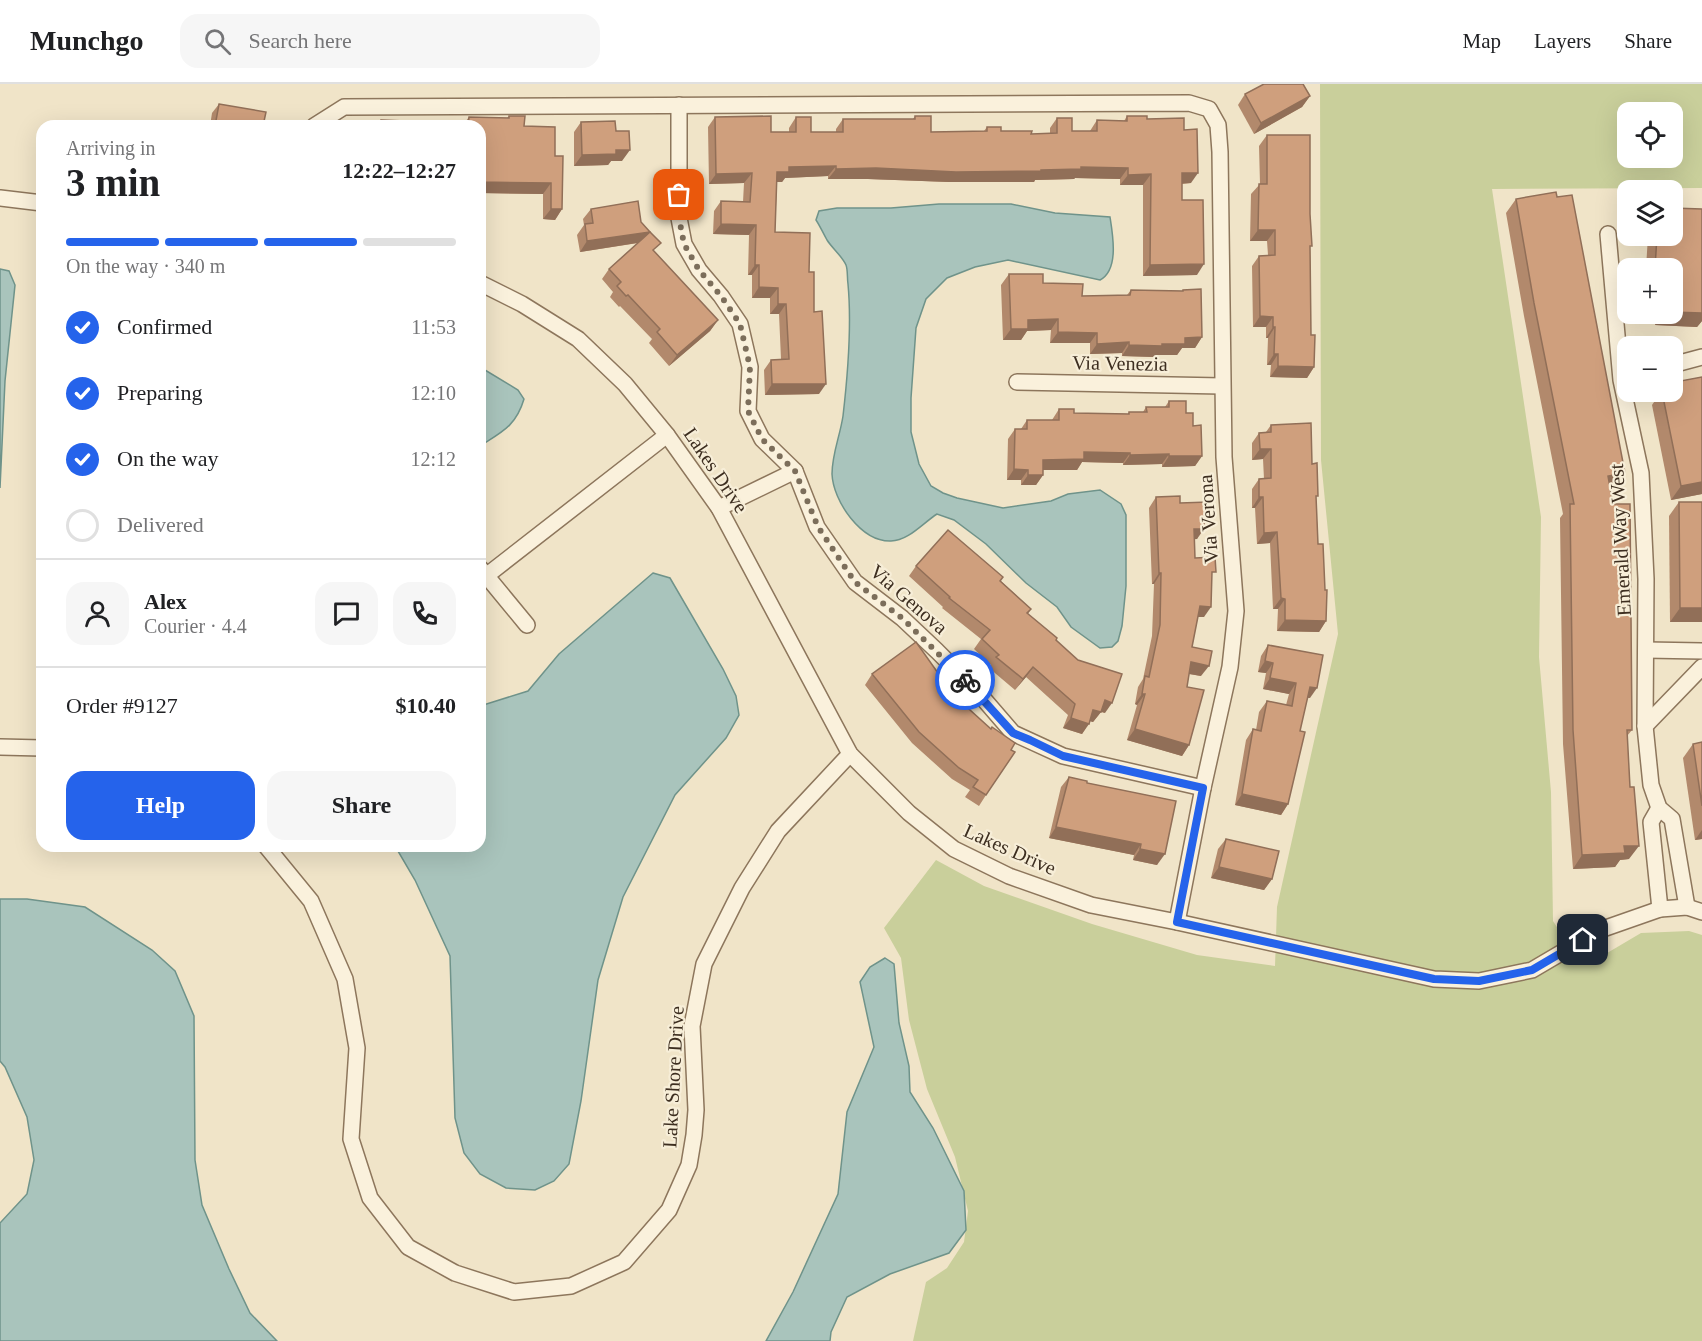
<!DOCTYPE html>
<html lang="en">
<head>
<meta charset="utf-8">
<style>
	body { margin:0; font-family:Georgia,serif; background:#f6f6f6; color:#202124; height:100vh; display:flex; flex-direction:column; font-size:22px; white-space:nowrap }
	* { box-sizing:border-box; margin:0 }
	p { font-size:20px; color:#757577 }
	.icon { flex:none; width:33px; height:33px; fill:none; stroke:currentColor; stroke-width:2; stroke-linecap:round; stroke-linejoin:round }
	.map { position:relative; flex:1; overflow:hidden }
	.drawer { position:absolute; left:36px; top:36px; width:450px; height:732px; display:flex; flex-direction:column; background:#fff; border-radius:18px; box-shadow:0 6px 24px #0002 }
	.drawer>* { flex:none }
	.tools { position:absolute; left:1617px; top:18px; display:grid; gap:12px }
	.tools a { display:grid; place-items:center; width:66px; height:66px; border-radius:12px; background:#fff; box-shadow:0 6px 24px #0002; font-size:30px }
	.pin { position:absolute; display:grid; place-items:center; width:51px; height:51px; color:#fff; margin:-26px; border-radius:12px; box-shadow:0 3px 9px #0006 }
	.courier { position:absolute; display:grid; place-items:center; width:60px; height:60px; margin:-30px; border:4px solid #2563eb; border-radius:50%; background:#fff; color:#222; box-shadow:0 2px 8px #0007 }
	.head em { font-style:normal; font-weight:700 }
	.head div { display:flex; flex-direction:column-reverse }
	.head { display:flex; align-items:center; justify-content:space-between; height:102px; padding:0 30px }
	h1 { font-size:39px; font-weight:700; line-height:45px }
	.bar { display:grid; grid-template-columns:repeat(4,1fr); gap:9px 6px; align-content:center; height:72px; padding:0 30px }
	.bar i { height:8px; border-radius:4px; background:#e0e0e0 }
	.bar .on { background:#2563eb }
	.bar p { grid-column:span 4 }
	.line { display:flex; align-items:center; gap:15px; padding:0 30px; border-top:2px solid #e0e0e0 }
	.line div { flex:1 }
	.round { display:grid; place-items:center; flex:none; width:63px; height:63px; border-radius:18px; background:#f6f6f6 }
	ol { padding:0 30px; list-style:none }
	li { display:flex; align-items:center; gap:18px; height:66px }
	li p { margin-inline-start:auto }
	li .icon { padding:6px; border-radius:50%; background:#2563eb; color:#fff; stroke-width:4 }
	li:last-child { color:#757577 }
	li i { width:33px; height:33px; border:3px solid #e0e0e0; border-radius:50% }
	.action { display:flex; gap:12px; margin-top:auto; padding:12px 30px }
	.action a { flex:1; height:69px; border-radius:18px; background:#2563eb; color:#fff; font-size:24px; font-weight:700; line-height:69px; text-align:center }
	.action a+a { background:#f6f6f6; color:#202124 }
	header { display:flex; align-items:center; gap:36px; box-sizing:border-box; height:84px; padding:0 30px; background:#fff; border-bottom:2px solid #e0e0e0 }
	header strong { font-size:28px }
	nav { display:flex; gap:33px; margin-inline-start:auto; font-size:21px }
	.search { width:420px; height:54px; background:#f6f6f6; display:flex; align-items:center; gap:15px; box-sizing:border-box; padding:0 21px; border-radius:18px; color:#757577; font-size:22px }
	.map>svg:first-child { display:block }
	.green { fill:#c9cf9b; fill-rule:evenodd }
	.water { fill:#a9c4bc; stroke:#6f938a; stroke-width:1.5 }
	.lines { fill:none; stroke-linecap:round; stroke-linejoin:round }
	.street-casing { stroke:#8d765c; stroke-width:18 }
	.street { stroke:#faf1dc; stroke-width:15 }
	.wall { fill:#b2896c }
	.shaded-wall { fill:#916f58 }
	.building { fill:#cf9f7d; stroke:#916f58; stroke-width:1.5 }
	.done { stroke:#7c6e5b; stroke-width:6; stroke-dasharray:0 10.8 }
	.route { stroke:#2563eb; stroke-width:8 }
	.labels { text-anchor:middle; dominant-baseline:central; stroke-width:4.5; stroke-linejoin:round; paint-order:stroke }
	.street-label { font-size:20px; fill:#3d2e20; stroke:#f7eed8 }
</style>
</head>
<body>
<header>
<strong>Munchgo</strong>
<div class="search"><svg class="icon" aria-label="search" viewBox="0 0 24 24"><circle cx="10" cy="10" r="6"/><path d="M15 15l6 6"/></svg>Search here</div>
<nav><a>Map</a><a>Layers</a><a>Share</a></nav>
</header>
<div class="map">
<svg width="1702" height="1257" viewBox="0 0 1702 1257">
	<rect width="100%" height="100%" fill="#f0e4c8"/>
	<!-- green -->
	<path class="green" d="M1320,0H1702V104L1492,105L1541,433L1539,573L1551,708L1553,837L1562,851L1597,875L1641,849L1689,847L1702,851V1257H913L926,1198L947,1184L964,1158L968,1127L955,1073L927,1005L909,936L901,874L884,844L936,776L984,802L1092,840L1197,871L1275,882L1277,823L1338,550L1321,376ZM1628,28H1672V74H1628Z"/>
	<!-- water -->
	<g class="water">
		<path d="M939,120H1011L1055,129L1110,133C1113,152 1119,186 1100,196L1008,176L975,183L947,194L926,215L916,244L911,314V348L919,380L931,402L943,409L957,414L1003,424L1051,417L1068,410L1100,406L1121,420L1126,431V502L1122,542L1118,557L1112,563L1100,564L1071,543L1057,523L1026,499L986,460L954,436L937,430C923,439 908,457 891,457C861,458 833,417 832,390C832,370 840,352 843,332C848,289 852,243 848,200C847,194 848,186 846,181C842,172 832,164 827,156C823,149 820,142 816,136L819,127L837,124H891Z"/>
		<path d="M0,185L9,187L15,201L5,297L0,404Z"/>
		<path d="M480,283L518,306L524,315C516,342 502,348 480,362Z"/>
		<path d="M653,489L670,494L723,585L736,612L739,631L726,654L675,711L623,813L598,896L581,1017L569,1080L554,1097L535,1106L506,1104L480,1090L464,1069L455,1034L450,872L415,796L395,762H480V622L528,607L559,570Z"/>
		<path d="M0,815H27L85,823L152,866L175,887L194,932L195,1076L202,1121L229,1185L250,1229L277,1257H0V1139L27,1110L34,1076L27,1033L5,983L0,977Z"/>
		<path d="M885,874L894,880L899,939L909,982L910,1008L933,1044L964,1107L966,1146L949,1169L890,1190L847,1213L831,1248L830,1257H766L793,1208L838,1110L847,1028L874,963L860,898L870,883Z"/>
	</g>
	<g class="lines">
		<defs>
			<g id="street">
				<path d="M679,21V134L684,160L699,186L721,212L740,240L750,283L748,327L762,355L795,387L817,443L855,498L902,534L937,567L975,605L1013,649L1063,672L1203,704"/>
				<path d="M314,42L344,23L1189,19L1209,25L1218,41L1220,68L1224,373L1236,527L1230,583L1203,704L1177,838"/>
				<path d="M0,114L42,119"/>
				<path d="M1608,150L1621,296L1641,389L1646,495L1645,642L1651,701L1659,724L1672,735L1687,823"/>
				<path d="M480,199L522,220L578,255L625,300L667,351L719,424L850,670L909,729L954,765L1009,792L1091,821L1177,838L1434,895L1479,897L1532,886L1600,846L1660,825L1687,823L1702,828"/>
				<path d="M1672,281L1702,273"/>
				<path d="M1017,298L1222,302"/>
				<path d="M719,424L795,387"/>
				<path d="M480,484L527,541"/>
				<path d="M486,492L667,351"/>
				<path d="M1646,566L1702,567"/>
				<path d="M1645,642L1702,583"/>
				<path d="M0,663L42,664"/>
				<path d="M1659,724L1651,738L1660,825"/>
				<path d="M266,762L311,817L345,895L357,964L351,1055L370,1114L408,1163L455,1189L514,1208L571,1202L624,1178L669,1126L689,1081L694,1051L696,1026L692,942L704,880L742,804L778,747L850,670"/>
			</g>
		</defs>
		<!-- street casing -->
		<use href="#street" class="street-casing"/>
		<!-- street -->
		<use href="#street" class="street"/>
	</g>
	<!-- wall -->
	<g class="wall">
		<path d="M1245,10L1310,12L1302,23L1254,50L1238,21Z"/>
		<path d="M219,20L263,42H210L212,29Z"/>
		<path d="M509,32L524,42L555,72L562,125L555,136L543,135V110L480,109V42H462L469,33L507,34Z"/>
		<path d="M915,32L931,48L984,47L987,43L1001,47L1031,50H1050V44L1057,34L1072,47H1090L1097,36L1124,37L1127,32L1147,35L1184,46L1191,99L1182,100V116L1197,191L1143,192V101H1120V95L1075,94L1074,95L1035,96L1034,98H949L868,95H828V92L785,94L782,98H777L775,148L809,188L814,228L819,310L765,311L764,286L771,276L781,275L779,230H770V214H752V191H748L749,151L713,150L714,127L721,117L743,118L744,99L709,100L708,43L715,33L771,48H789V44L796,33L811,48H836V45L843,35H913Z"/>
		<path d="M581,38L616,47L622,77H611L608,81L574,82V48Z"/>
		<path d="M1267,51L1310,165L1311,251L1314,283L1307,294L1270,293L1271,281H1267L1268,254H1266V243H1253L1252,182L1259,172L1268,171L1267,157H1250L1251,110L1260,100L1259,62Z"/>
		<path d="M1516,115L1616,403L1610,404L1632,646L1627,652L1629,775L1620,776L1615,783L1573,785L1563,660L1560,434L1563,430L1524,232L1506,129Z"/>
		<path d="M591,125L641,138L654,168L718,236L710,247L669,282L649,259L652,255L620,222L619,223L610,213L613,208L602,195L609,185L638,159L580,168L577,151L584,141L583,135Z"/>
		<path d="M1702,125V237L1697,243L1655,241L1656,235H1642L1643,230H1672V184H1646L1648,152H1672Z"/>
		<path d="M1009,190L1043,199L1082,212L1127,211L1131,206L1182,207L1183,206L1202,253L1195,264H1182L1177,271H1156L1154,273L1122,272V269L1090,270V259H1050L1051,246L1027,247L1021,256H1003L1001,201Z"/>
		<path d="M1702,293V410L1671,416L1652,321L1661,308H1672V301L1675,298Z"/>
		<path d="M1169,317L1186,329L1193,342L1202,372L1195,382L1162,383V380L1123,381V379L1082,378L1077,386H1043V391L1036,401H1021V396H1007L1008,355L1015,345H1021L1027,336H1052L1059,325L1074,329L1128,330L1129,328H1143L1146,323H1165Z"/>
		<path d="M1271,341L1312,380L1316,415L1318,460L1326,537L1319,548L1277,547L1278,525H1273L1270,459L1257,460L1255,424H1252V405L1259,395H1264L1263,375L1252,376V359L1259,349L1266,348Z"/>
		<path d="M1156,413L1209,433L1204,440L1197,455H1194L1195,474L1212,494L1204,533H1198L1192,563L1201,592L1189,590L1187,603L1189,661L1182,672L1127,656L1137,621L1135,620L1138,603L1143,595L1152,552L1154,500H1152L1149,424Z"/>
		<path d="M1679,418L1702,538H1670L1669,432Z"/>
		<path d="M916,482L1001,497L1031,525L1028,530L1056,556L1105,629L1101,628L1093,638L1090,637L1082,650L1063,644L1068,631L1026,593L1015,606L989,584L991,581L974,565L981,555L942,524L943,523L909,492Z"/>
		<path d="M1268,561L1310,614H1307L1300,647L1288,720L1281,731L1235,721L1246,656L1253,645L1256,646L1259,628L1267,617L1286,621L1289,610L1263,605L1266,589L1258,588L1261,572Z"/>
		<path d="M872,590L1011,666L986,711L979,722L965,713L970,706L952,695L912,659L865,601Z"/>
		<path d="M1702,658V755L1695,756L1683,674L1693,660Z"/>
		<path d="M1069,693L1087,699L1176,717L1157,781L1133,776L1134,771L1049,754L1061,703Z"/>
		<path d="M1226,755L1272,795L1264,806L1211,794L1218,765Z"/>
	</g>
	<!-- shaded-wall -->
	<g class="shaded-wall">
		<path d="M1310,12L1302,23L1254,50L1261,39Z"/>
		<path d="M616,66H630L622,77H611L608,81L574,82L582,71Z"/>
		<path d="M836,82L828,92L785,94L782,98H770L777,88L789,83Z"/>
		<path d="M1081,83L1128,84L1120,95L1075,94L1074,95L1035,96L1034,98H949L868,95H828L836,85Z"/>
		<path d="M752,89L744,99L709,100L716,90Z"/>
		<path d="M1182,89H1198L1191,99L1174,100Z"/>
		<path d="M1151,90L1143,101H1120L1128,91Z"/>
		<path d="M480,98L551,99L543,110L480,109Z"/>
		<path d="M551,125H562L555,136L543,135Z"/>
		<path d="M721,140L756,141L749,151L713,150Z"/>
		<path d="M1258,146H1275L1267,157H1250Z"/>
		<path d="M650,148L643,158L580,168L587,157Z"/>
		<path d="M1204,180L1197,191L1143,192L1150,181Z"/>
		<path d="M755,181H759L752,191H748Z"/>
		<path d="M759,203L778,204L770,214H752Z"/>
		<path d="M778,220H786L779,230H770Z"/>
		<path d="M1672,228L1702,229V237L1697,243L1655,241L1664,230H1672Z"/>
		<path d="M1646,230H1659L1656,235H1642Z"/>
		<path d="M1260,232L1273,233L1266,243H1253Z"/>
		<path d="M1058,235L1051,246L1027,247L1021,256H1003L1011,245L1028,236Z"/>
		<path d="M718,236L710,247L669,282L677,271Z"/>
		<path d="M1273,243H1275L1268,254H1266Z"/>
		<path d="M1058,248L1097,249L1090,259H1050Z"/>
		<path d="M1202,253L1195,264H1182L1177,271H1156L1154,273L1122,272L1129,261L1162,260L1185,254Z"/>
		<path d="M1129,258L1122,269L1090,270L1097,260Z"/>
		<path d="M1274,270H1278L1271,281H1267Z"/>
		<path d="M1278,282L1314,283L1307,294L1270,293Z"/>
		<path d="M772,300H826L819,310L765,311Z"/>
		<path d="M1260,365H1271L1263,375L1252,376Z"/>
		<path d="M1084,368L1130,369L1123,379L1082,378L1077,386H1036L1043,376Z"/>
		<path d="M1169,370L1162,380L1123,381L1130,371Z"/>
		<path d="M1169,372H1202L1195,382L1162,383Z"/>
		<path d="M1014,385L1028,386L1021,396H1007Z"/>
		<path d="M1625,389L1616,403L1598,406L1608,392Z"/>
		<path d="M1028,391H1043L1036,401H1021Z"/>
		<path d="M1702,398V410L1671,416L1681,402Z"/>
		<path d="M1259,413H1263L1255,424H1252Z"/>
		<path d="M1204,433H1209L1201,443Z"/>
		<path d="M1194,445H1204L1197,455L1187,456Z"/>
		<path d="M1277,448L1270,459L1257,460L1264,449Z"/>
		<path d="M1159,489H1161L1154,500H1152Z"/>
		<path d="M1281,514L1285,515L1278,525H1273Z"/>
		<path d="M1200,522L1211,523L1204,533H1193Z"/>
		<path d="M1680,524H1702V538H1670Z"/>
		<path d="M1285,536L1326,537L1319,548L1277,547Z"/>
		<path d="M1265,577L1273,579L1266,589L1258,588Z"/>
		<path d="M1191,578L1209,582L1201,592L1184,589Z"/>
		<path d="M1033,583L1026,593L1015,606L1023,595Z"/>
		<path d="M1270,594L1296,599L1289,610L1263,605Z"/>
		<path d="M1310,603L1317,604L1310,614L1303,613Z"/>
		<path d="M1142,610H1145L1137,621L1135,620Z"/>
		<path d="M1105,616L1112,619L1105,629L1097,626Z"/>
		<path d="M1093,626L1101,628L1093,638L1086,636Z"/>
		<path d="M1071,634L1089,640L1082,650L1063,644Z"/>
		<path d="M1135,645L1189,661L1182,672L1127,656Z"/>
		<path d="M1242,710L1288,720L1281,731L1235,721Z"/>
		<path d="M1056,743L1141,760L1134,771L1049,754Z"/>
		<path d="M1702,746V755L1695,756Z"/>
		<path d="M1624,762H1639L1629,775L1620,776L1615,783L1573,785L1582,771Z"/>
		<path d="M1140,765L1165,770L1157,781L1133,776Z"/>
		<path d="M1219,783L1272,795L1264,806L1211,794Z"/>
	</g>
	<!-- building -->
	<g class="building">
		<path d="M1264,0H1303L1310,12L1261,39L1245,10Z"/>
		<path d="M219,20L266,28L263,42H215Z"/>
		<path d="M509,32H525L524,42L555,43V72H563L562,125H551V99L480,98V42H468L469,33L509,34Z"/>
		<path d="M771,32V48H796V33H811V48H843V35H915V32H931V48L987,47V43H1001V47H1032L1031,50L1057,49V34H1072V47H1097V36L1127,37V32H1147V35L1184,34V46L1197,45L1198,89H1182V116H1203L1204,180L1150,181L1151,90L1128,91V84L1081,83V85L1041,86V87L956,88L876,84L836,85V82L789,83V88H777L775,148L810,149L809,188H814V228L822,227L826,300H772L771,276L789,275L786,220H778V204L759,203V181H755L756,141L721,140V117L750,118L752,89L716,90L715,33Z"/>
		<path d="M381,36L405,37V42H381Z"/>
		<path d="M615,37L616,47H629L630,66H616V70L582,71L581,38Z"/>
		<path d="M1267,51H1310V130L1312,162H1310L1311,251H1315L1314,283L1278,282V270H1274L1275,243H1273V233L1260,232L1259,172L1275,171V146H1258L1259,100H1267Z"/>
		<path d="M1556,108L1557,113L1572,111L1625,389L1608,392L1613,420H1630L1632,646H1627L1630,703H1634L1639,762H1624L1625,769L1582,771L1573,646L1570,420H1574L1534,219L1516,115Z"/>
		<path d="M638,117L641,138L650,148L587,157L585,140L593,139L591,125Z"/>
		<path d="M1672,124L1702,125V229L1672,228V184H1655L1657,152H1672Z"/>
		<path d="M650,148L661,159L653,166L718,236L677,271L657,248L660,245L628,211L626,212L617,202L621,198L609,185Z"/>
		<path d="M1009,190H1043V199L1083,200L1082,212L1130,211L1131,206L1183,207V206L1201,205L1202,253L1185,254V260H1162V262L1129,261V258L1097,260V249L1058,248V235L1028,236V245H1011Z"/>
		<path d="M1702,293V398L1681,402L1662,308H1672V304H1676L1675,298Z"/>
		<path d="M1169,317H1186V329H1193V342L1201,341L1202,372H1169V370L1130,371V369L1084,368V375L1043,376V391H1028V386L1014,385L1015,345H1027V336H1059V325H1074V329L1129,330V328H1147L1146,323H1169Z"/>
		<path d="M1311,339L1312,380L1317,379L1318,412H1316L1318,460H1323L1325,506H1327L1326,537L1285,536V515L1281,514L1277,448L1264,449L1263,413H1259V395L1271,394V365H1260L1259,349L1271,348V341Z"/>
		<path d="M1180,412V419L1208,418L1209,433H1204V445H1194L1195,474L1215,473L1216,488H1212L1211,523L1200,522L1192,563L1212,567L1209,582L1191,578L1187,603L1204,606L1189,661L1135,645L1145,610H1142L1145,592L1149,593L1160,541L1161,489H1159L1156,413Z"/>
		<path d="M1679,418H1702V524H1680Z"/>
		<path d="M948,446L1003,493L1000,497L1031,525L1027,529L1057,554L1056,556L1078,576L1122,590L1112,619L1105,616L1101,628L1093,626L1089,640L1071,634L1075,620L1033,583L1023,595L996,573L999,571L982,555L990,546L949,514L950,513L916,482Z"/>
		<path d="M916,558L938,589L940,587L961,613L958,615L991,645L992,643L1015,659L1011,666L1015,668L986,711L973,703L978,696L959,684L919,648L872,590Z"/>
		<path d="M1268,561L1323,571L1317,604L1310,603L1300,647L1305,648L1288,720L1242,710L1253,645L1261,647L1267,617L1292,622L1296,599L1270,594L1273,579L1265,577Z"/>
		<path d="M1702,658V722L1693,660Z"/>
		<path d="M1069,693L1087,697V699L1176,717L1165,770L1140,765L1141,760L1056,743Z"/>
		<path d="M1226,755L1279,767L1272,795L1219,783Z"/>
	</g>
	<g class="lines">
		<!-- done -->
		<path class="done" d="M679,111V134L684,160L699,186L721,212L740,240L750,283L748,327L762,355L795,387L818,443L855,498L902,534L965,596"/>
		<!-- route -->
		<path class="route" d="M965,596L1013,649L1030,656L1063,672L1203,704L1177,838L1434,895L1479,897L1532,886L1583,856"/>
	</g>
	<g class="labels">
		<!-- street labels -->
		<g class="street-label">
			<text transform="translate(1120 279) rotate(1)">Via Venezia</text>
			<text transform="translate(716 386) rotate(56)">Lakes Drive</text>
			<text transform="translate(1208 435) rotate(-94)">Via Verona</text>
			<text transform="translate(1620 456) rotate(-93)">Emerald Way West</text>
			<text transform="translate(909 515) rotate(41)">Via Genova</text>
			<text transform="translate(1010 765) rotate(24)">Lakes Drive</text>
			<text transform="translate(673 993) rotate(-87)">Lake Shore Drive</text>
		</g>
	</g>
</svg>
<div class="tools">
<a><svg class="icon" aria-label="locate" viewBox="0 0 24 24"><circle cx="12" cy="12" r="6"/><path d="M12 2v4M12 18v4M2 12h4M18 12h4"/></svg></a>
<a><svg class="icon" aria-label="layers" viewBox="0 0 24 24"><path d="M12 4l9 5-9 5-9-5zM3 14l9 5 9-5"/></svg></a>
<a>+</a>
<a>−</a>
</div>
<div class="pin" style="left:679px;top:111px;background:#ea580c"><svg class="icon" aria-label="bag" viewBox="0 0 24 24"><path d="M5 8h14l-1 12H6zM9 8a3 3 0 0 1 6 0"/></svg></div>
<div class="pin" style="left:1583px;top:856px;background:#1f2937"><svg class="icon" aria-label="home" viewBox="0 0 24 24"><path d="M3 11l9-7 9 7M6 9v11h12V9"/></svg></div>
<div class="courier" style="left:965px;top:596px"><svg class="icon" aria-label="bike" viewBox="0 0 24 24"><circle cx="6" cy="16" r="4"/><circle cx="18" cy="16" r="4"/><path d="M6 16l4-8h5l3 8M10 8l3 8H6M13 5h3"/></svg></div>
<section class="drawer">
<div class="head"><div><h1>3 min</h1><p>Arriving in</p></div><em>12:22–12:27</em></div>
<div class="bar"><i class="on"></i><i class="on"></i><i class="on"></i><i></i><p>On the way · 340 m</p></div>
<ol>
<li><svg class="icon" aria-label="check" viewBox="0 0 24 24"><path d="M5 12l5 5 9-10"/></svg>Confirmed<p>11:53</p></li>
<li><svg class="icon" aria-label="check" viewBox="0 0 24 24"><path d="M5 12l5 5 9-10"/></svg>Preparing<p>12:10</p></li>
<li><svg class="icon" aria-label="check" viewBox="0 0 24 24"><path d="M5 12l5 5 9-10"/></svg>On the way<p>12:12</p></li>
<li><i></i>Delivered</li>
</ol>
<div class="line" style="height:108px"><a class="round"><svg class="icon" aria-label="person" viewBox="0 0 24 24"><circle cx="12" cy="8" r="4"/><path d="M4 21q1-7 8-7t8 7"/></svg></a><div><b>Alex</b><p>Courier · 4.4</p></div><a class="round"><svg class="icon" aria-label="chat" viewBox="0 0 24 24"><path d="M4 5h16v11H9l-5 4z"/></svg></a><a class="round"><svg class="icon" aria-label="phone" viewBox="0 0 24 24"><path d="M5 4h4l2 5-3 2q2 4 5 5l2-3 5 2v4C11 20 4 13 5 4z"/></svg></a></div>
<div class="line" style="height:78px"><div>Order #9127</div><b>$10.40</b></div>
<div class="action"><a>Help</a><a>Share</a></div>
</section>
</div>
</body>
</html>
